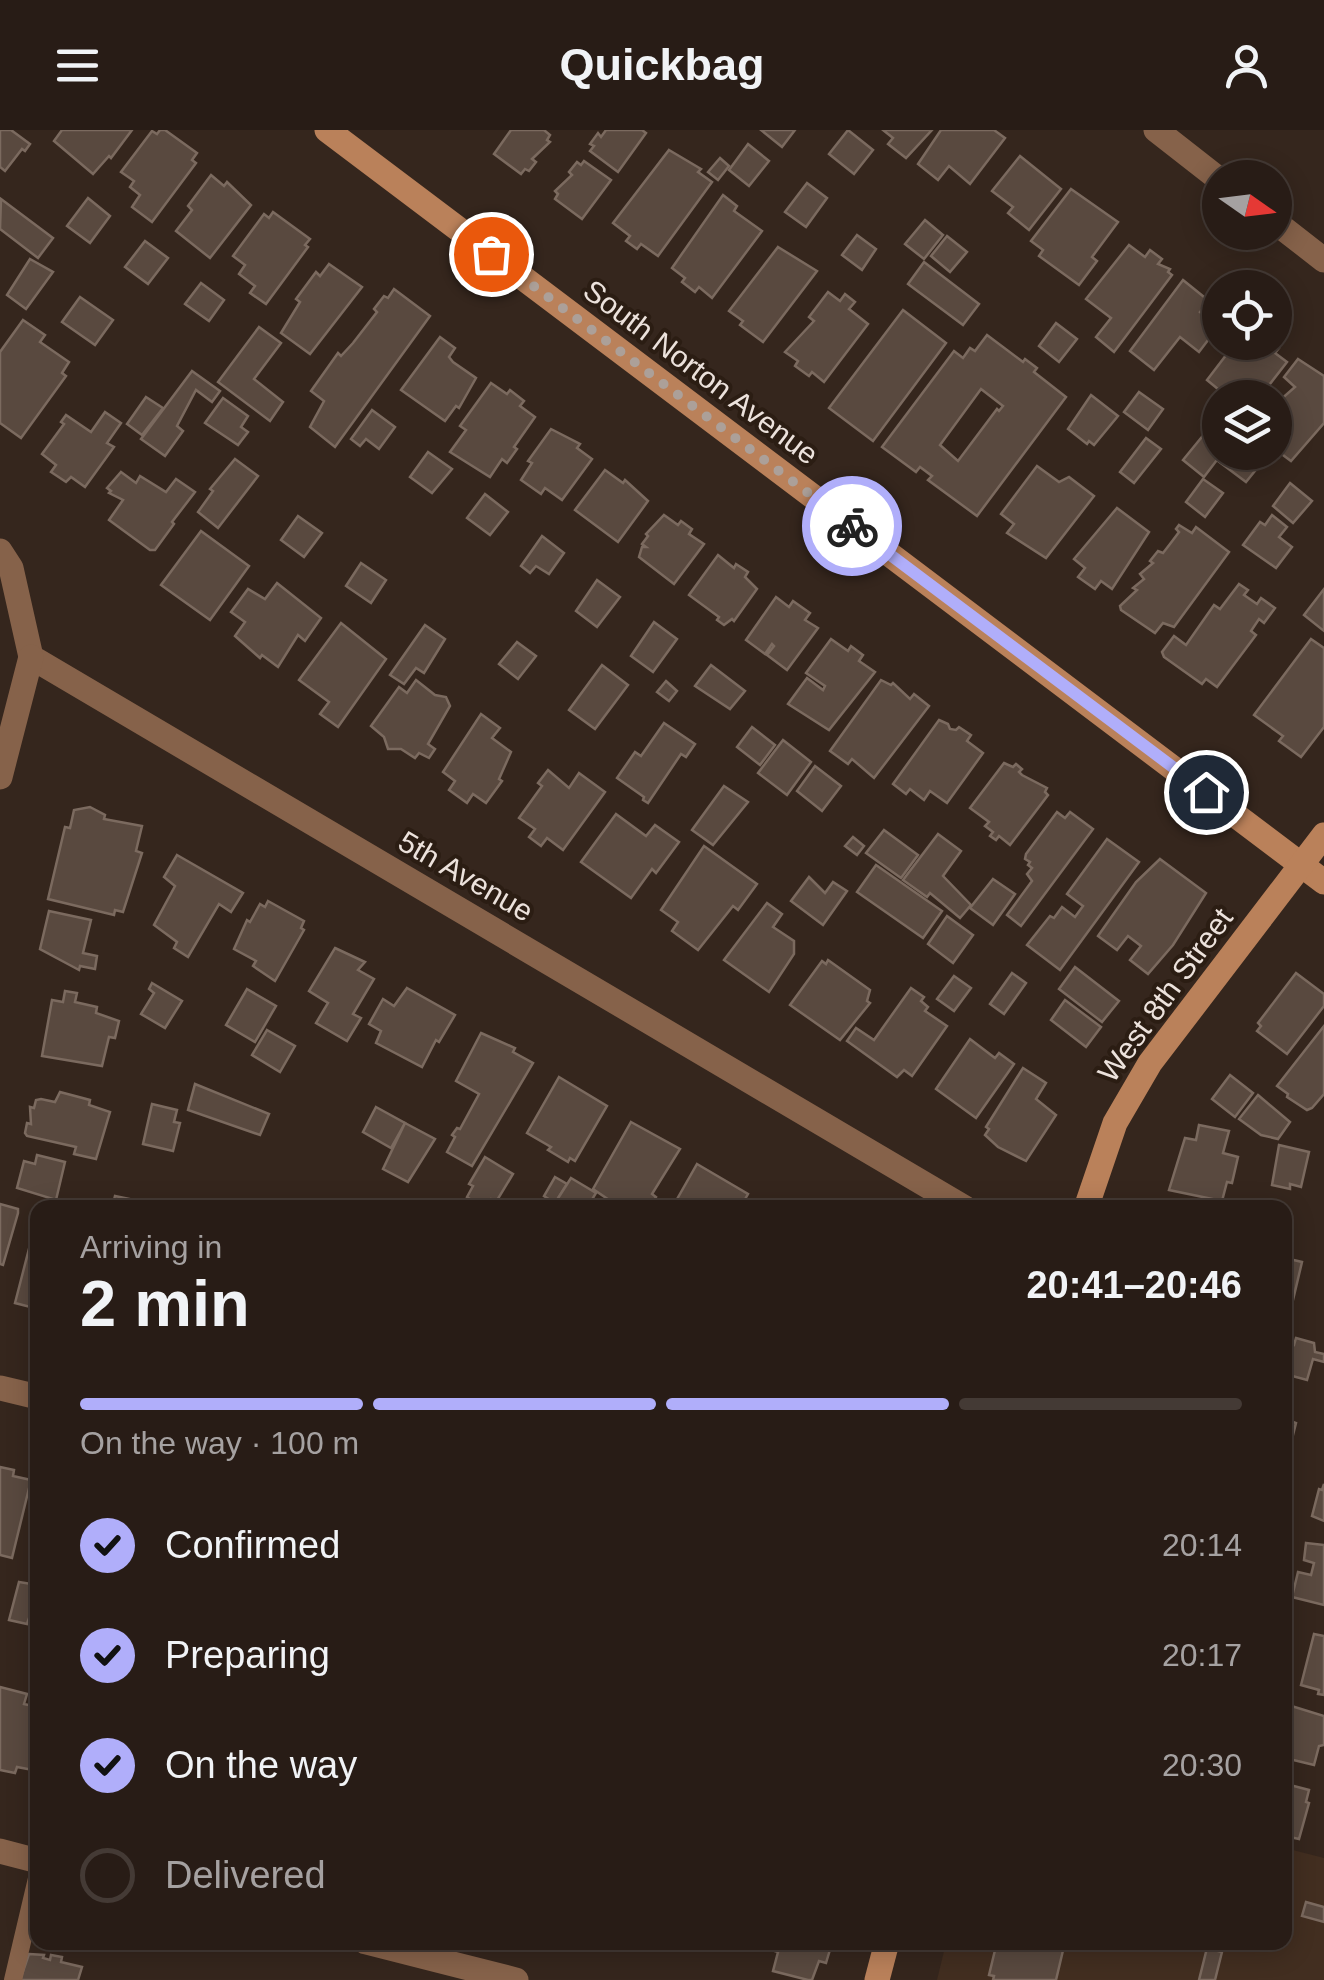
<!DOCTYPE html>
<html lang="en">
<head>
<meta charset="utf-8">
<style>
	body { margin:0; font-family:Arial,sans-serif; background:#30251f; color:#f1f3f6; height:100vh; display:flex; flex-direction:column; font-size:38px; white-space:nowrap }
	* { box-sizing:border-box; margin:0 }
	p { font-size:32px; color:#a5a1a1 }
	.icon { flex:none; width:55px; height:55px; fill:none; stroke:currentColor; stroke-width:2; stroke-linecap:round; stroke-linejoin:round }
	.map { position:relative; flex:1; overflow:hidden }
	.drawer { position:absolute; left:30px; top:1070px; width:1262px; height:750px; display:flex; flex-direction:column; background:#281c16; border-radius:20px; box-shadow:0 5px 25px #0003,0 0 0 2px #443a35 }
	.drawer>* { flex:none }
	.needle { width:65px; rotate:104deg }
	.fabs { position:absolute; left:1202px; top:30px; display:grid; gap:20px }
	.fabs a { display:grid; place-items:center; width:90px; height:90px; border-radius:50%; background:#281c16; box-shadow:0 5px 25px #0003,0 0 0 2px #443a35; font-size:50px }
	.pin { position:absolute; display:grid; place-items:center; width:85px; height:85px; color:#fff; margin:-42px; border:5px solid #fff; border-radius:50%; box-shadow:0 2px 10px #0007 }
	.courier { position:absolute; display:grid; place-items:center; width:100px; height:100px; margin:-50px; border:8px solid #b0aefa; border-radius:50%; background:#fff; color:#222; box-shadow:0 2px 12px #0007 }
	.summary em { font-style:normal; font-weight:600 }
	.summary div { display:flex; flex-direction:column-reverse }
	.summary { display:flex; align-items:center; justify-content:space-between; height:170px; padding:0 50px }
	h1 { font-size:65px; font-weight:600; line-height:75px }
	.bar { display:grid; grid-template-columns:repeat(4,1fr); gap:15px 10px; align-content:center; height:120px; padding:0 50px }
	.bar i { height:12px; border-radius:8px; background:#443a35 }
	.bar .active { background:#b0aefa }
	.bar p { grid-column:span 4 }
	ol { padding:0 50px; list-style:none }
	li { display:flex; align-items:center; gap:30px; height:110px }
	li p { margin-inline-start:auto }
	li .icon { padding:10px; border-radius:50%; background:#b0aefa; color:#111; stroke-width:4 }
	li:last-child { color:#a5a1a1 }
	li i { width:55px; height:55px; border:5px solid #443a35; border-radius:50% }
	header { display:flex; justify-content:space-between; align-items:center; height:130px; padding:0 50px; background:#281c16; font-size:45px; font-weight:600 }
	.map>svg:first-child { display:block }
	.built { fill:#422e20 }
	.building { fill:#59493f; stroke:#7b6a5f; stroke-width:2.5; fill-rule:evenodd }
	.lines { fill:none; stroke-linecap:round; stroke-linejoin:round }
	.lane { stroke:#86624a; stroke-width:18 }
	.street { stroke:#86624a; stroke-width:25 }
	.secondary { stroke:#ba815a; stroke-width:25 }
	.done { stroke:#aca099; stroke-width:10; stroke-dasharray:0 18 }
	.route { stroke:#b0aefa; stroke-width:12 }
	.labels { text-anchor:middle; dominant-baseline:central; stroke-width:8; stroke-linejoin:round; paint-order:stroke }
	.street-label { font-size:30px; fill:#ece2dc; stroke:#2b1d13 }
</style>
</head>
<body>
<header><svg class="icon" aria-label="menu" viewBox="0 0 24 24"><path d="M4 6h16M4 12h16M4 18h16"/></svg>Quickbag<svg class="icon" aria-label="person" viewBox="0 0 24 24"><circle cx="12" cy="8" r="4"/><path d="M4 21q1-7 8-7t8 7"/></svg></header>
<div class="map">
<svg width="1324" height="1850" viewBox="0 0 1324 1850">
	<rect width="100%" height="100%" fill="#35261d"/>
	<!-- built -->
	<path class="built" d="M1285,1718L1324,1728V1850H937L946,1813L1285,1812Z"/>
	<!-- building -->
	<g class="building">
		<path d="M0,0H11L30,14L25,21L22,19L5,41L0,37Z"/>
		<path d="M62,0H132L111,28L109,26L93,44L54,11Z"/>
		<path d="M160,0H165L197,23L192,30L196,33L152,92L132,77L140,65L130,57L134,51L121,42L152,1L157,4Z"/>
		<path d="M511,0H544L550,5L547,10L550,12L532,29L536,32L529,41L525,39L521,44L494,24Z"/>
		<path d="M606,0H642L646,3L618,42L590,21L594,16L590,14L598,3L601,7Z"/>
		<path d="M761,0H795L782,17Z"/>
		<path d="M848,0L873,20L854,44L829,24Z"/>
		<path d="M883,0H932L906,28L888,14L893,8Z"/>
		<path d="M941,0H994L1005,8L970,54L949,36L938,50L918,34Z"/>
		<path d="M748,14L769,31L749,56L729,40Z"/>
		<path d="M669,20L701,39L698,42L712,52L658,126L641,114L637,119L626,111L630,106L613,93Z"/>
		<path d="M1020,26L1061,59L1029,100L1008,83L1013,77L992,61Z"/>
		<path d="M720,28L729,36L718,50L708,42Z"/>
		<path d="M584,31L611,50L582,89L555,69L558,64L555,61L572,45L569,42L577,32L581,35Z"/>
		<path d="M211,45L224,56L227,52L251,75L210,128L176,101L192,80L188,76Z"/>
		<path d="M807,53L827,68L806,97L785,82Z"/>
		<path d="M1071,59L1118,92L1092,127L1097,131L1079,155L1039,126L1043,120L1031,111Z"/>
		<path d="M723,65L737,76L734,81L762,101L712,168L699,157L695,162L682,152L685,148L672,138Z"/>
		<path d="M88,68L110,86L90,113L67,96Z"/>
		<path d="M1,69L53,108L38,128L0,99Z"/>
		<path d="M273,82L310,109L305,115L308,117L266,174L250,163L255,156L239,144L245,135L233,126L264,84L269,88Z"/>
		<path d="M925,90L943,105L924,129L905,114Z"/>
		<path d="M857,105L876,119L862,140L842,125Z"/>
		<path d="M947,106L967,122L950,142L931,126Z"/>
		<path d="M145,111L168,128L148,154L125,137Z"/>
		<path d="M1129,115L1145,127L1150,120L1162,129L1158,134L1170,139L1168,142L1172,145L1114,222L1096,207L1111,188L1086,169Z"/>
		<path d="M778,117L817,141L763,212L740,195L743,191L729,181Z"/>
		<path d="M30,129L53,142L26,179L7,165Z"/>
		<path d="M924,132L979,174L963,195L908,154Z"/>
		<path d="M329,134L362,157L310,224L281,203L300,172L296,169L316,142L320,146Z"/>
		<path d="M1183,150L1209,171L1200,182L1218,197L1199,222L1180,207L1154,240L1130,221Z"/>
		<path d="M201,153L224,170L209,191L185,174Z"/>
		<path d="M394,159L430,186L335,317L310,297L324,271L311,261L338,223L341,226L353,213L377,182L374,179L384,166L388,168Z"/>
		<path d="M828,162L840,171L845,164L855,172L849,179L868,194L824,252L812,242L809,246L795,236L798,231L785,222L814,191L809,187Z"/>
		<path d="M80,167L113,190L95,215L62,192Z"/>
		<path d="M903,180L946,213L873,311L829,278Z"/>
		<path d="M23,190L45,205L40,212L69,232L62,243L66,246L21,308L0,293V222Z"/>
		<path d="M1056,193L1077,209L1059,232L1039,216Z"/>
		<path d="M259,197L281,213L254,249L283,272L270,291L218,252Z"/>
		<path d="M987,205L1023,232L1025,229L1037,238L1034,242L1066,267L977,386L928,350L932,346L920,337L916,342L882,317L954,221L963,228L970,218L975,221ZM981,259L1003,276L999,281L997,279L958,331L940,315Z"/>
		<path d="M440,207L455,218L449,227L453,232L476,248L459,278L456,276L445,291L401,260Z"/>
		<path d="M1229,212H1271L1279,218L1275,223L1287,232L1259,268H1221L1224,264L1207,250L1233,216Z"/>
		<path d="M1298,229L1324,246V293L1291,331L1275,319V282L1282,274L1279,271L1295,257L1284,247Z"/>
		<path d="M192,241L220,261L212,272L196,260L177,296L183,301L165,326L141,309Z"/>
		<path d="M491,253L507,264L510,260L524,271L520,276L535,287L514,317L517,319L507,333L502,329L490,347L450,322L466,300L460,296Z"/>
		<path d="M1139,262L1163,279L1148,300L1124,282Z"/>
		<path d="M1091,265L1118,286L1094,315L1089,311L1087,314L1068,299Z"/>
		<path d="M146,267L163,278L142,305L127,294Z"/>
		<path d="M223,268L248,286L241,297L248,302L238,315L205,293Z"/>
		<path d="M372,280L395,297L379,319L366,309L360,316L351,309Z"/>
		<path d="M105,282L121,293L107,313L114,317L85,357L71,347L66,352L51,342L56,335L42,324L64,294L61,292L66,285L91,302Z"/>
		<path d="M1210,297L1220,305V322H1223L1204,347L1183,330Z"/>
		<path d="M551,299L580,314L577,318L592,329L562,370L545,358L541,364L521,350L532,333L528,331Z"/>
		<path d="M1146,308L1161,319L1134,353L1120,342Z"/>
		<path d="M428,322L452,339L432,363L410,347Z"/>
		<path d="M1225,322H1252L1263,331L1246,352L1218,331Z"/>
		<path d="M235,329L258,346L218,398L198,382L213,361L210,359Z"/>
		<path d="M1037,336L1059,352L1069,347L1094,366L1046,428L1007,403L1014,394L1001,384Z"/>
		<path d="M605,340L623,353L625,350L648,371L618,412L575,380Z"/>
		<path d="M121,342L136,353L140,346L166,362L176,349L195,362L172,392L174,394L155,420H150L109,390L123,370L109,363L111,361L107,358Z"/>
		<path d="M1203,349L1223,363L1205,387L1186,372Z"/>
		<path d="M1290,353L1312,371L1293,393L1273,376Z"/>
		<path d="M485,364L508,382L490,405L467,388Z"/>
		<path d="M1117,378L1149,402L1112,459L1101,451L1095,459L1078,447L1085,438L1074,429Z"/>
		<path d="M664,385L678,395L681,391L692,399L689,404L704,414L674,454L639,427L642,417H646L642,414L648,406L646,404Z"/>
		<path d="M1272,385L1287,397L1279,407L1292,417L1276,438L1243,415L1260,392L1265,395Z"/>
		<path d="M298,386L322,403L304,427L281,410Z"/>
		<path d="M1179,395L1192,403L1196,397L1229,422L1174,497L1163,493L1155,503L1121,480L1120,476L1137,460L1133,458L1144,449L1140,444L1153,433L1150,431L1158,421L1163,423L1170,414L1179,402L1176,399Z"/>
		<path d="M201,401L249,436L210,490L161,455Z"/>
		<path d="M542,406L564,423L549,444L536,436L530,443L521,436Z"/>
		<path d="M718,425L734,438L736,434L748,442L745,447L757,459L734,491L732,489L724,495L717,490L719,487L689,465Z"/>
		<path d="M361,433L386,450L371,473L346,456Z"/>
		<path d="M597,450L620,467L597,497L576,481Z"/>
		<path d="M277,453L321,488L305,511L298,505L278,537L262,525L260,528L235,506L245,492L231,482L248,459L265,469Z"/>
		<path d="M1239,454L1248,460L1244,465L1257,474L1261,468L1275,478L1264,493L1259,489L1251,501L1256,505L1217,557L1206,549L1202,554L1164,527L1162,522L1174,506L1186,515L1214,475L1220,479Z"/>
		<path d="M1324,459V501L1304,485Z"/>
		<path d="M776,467L789,477L793,471L810,483L805,490L818,498L787,540L767,525L774,516L772,514L765,524L746,510Z"/>
		<path d="M654,492L677,509L653,542L631,526Z"/>
		<path d="M341,493L386,529L338,597L320,584L329,572L299,550Z"/>
		<path d="M425,495L445,509L424,543L416,538L404,554L390,545Z"/>
		<path d="M831,509L848,521L851,516L863,525L859,531L875,542L829,600L788,574L807,548L823,560L825,556L806,543Z"/>
		<path d="M1311,509L1324,518V597L1301,627L1279,611L1283,606L1254,585Z"/>
		<path d="M517,512L536,526L518,549L499,534Z"/>
		<path d="M602,535L628,555L595,599L569,580Z"/>
		<path d="M711,535L745,561L730,579L695,556Z"/>
		<path d="M416,550L435,565L446,567L450,576L428,614L435,619L429,628L419,623L415,628L401,619H388L384,607L371,596L399,557L407,563Z"/>
		<path d="M881,550L891,555L893,553L910,569L914,564L929,576L874,648L852,629L848,634L830,621Z"/>
		<path d="M666,551L677,561L669,571L657,562Z"/>
		<path d="M481,584L500,598L492,608L511,622L499,649L502,651L486,673L473,664L467,673L449,660L455,651L443,642Z"/>
		<path d="M939,590L948,594L950,599L956,600L959,597L971,605L967,611L983,623L947,673L930,661L924,670L910,659L906,664L893,654Z"/>
		<path d="M664,593L695,614L686,627L681,624L648,673L643,670L644,667L617,648L635,622L641,626Z"/>
		<path d="M752,597L775,615L760,635L737,617Z"/>
		<path d="M783,610L811,632L787,665L758,643Z"/>
		<path d="M1004,633L1013,637L1016,634L1022,639L1019,642L1022,645L1047,658L1045,662L1048,665L1010,715L999,706L996,710L990,706L993,702L985,696L989,692L970,678Z"/>
		<path d="M815,636L841,656L822,681L797,661Z"/>
		<path d="M548,640L569,658L579,643L605,662L563,720L547,708L541,716L529,707L535,699L519,688L542,656L538,653Z"/>
		<path d="M724,656L748,672L713,715L692,700Z"/>
		<path d="M90,677L105,685L104,689L142,696L136,721L142,723L123,782L115,780L114,785L48,769L65,697L70,698L74,680Z"/>
		<path d="M1057,682L1065,688L1070,682L1093,699L1021,796L1007,785L1032,751L1027,744L1032,738L1028,735L1030,732L1025,729L1026,724Z"/>
		<path d="M616,684L646,706L655,695L679,712L656,743L652,739L631,768L581,732Z"/>
		<path d="M884,700L918,725L901,748L866,723Z"/>
		<path d="M938,704L961,721L943,746L971,775L960,788L930,763L927,767L903,750Z"/>
		<path d="M853,707L864,716L857,725L845,716Z"/>
		<path d="M1107,709L1139,732L1060,840L1027,815L1050,786L1054,788L1062,777L1075,787L1083,776L1067,764Z"/>
		<path d="M704,716L757,754L738,780L733,776L698,820L672,801L678,792L661,780Z"/>
		<path d="M177,725L243,763L231,782L219,774L188,827L174,818L177,812L154,795L175,756L164,747Z"/>
		<path d="M1160,729L1206,763L1173,815L1148,844L1130,830L1141,816L1128,806L1117,820L1098,806L1136,752Z"/>
		<path d="M876,735L942,781L923,808L857,762Z"/>
		<path d="M809,747L825,763L833,752L847,761L823,795L791,771Z"/>
		<path d="M993,749L1015,764L993,795L970,778Z"/>
		<path d="M268,771L304,791L301,798L304,800L275,851L253,836L256,831L234,819L247,790L250,792L260,774L265,777Z"/>
		<path d="M767,773L782,784L773,797L794,811V824L769,862L724,830Z"/>
		<path d="M49,781L91,790L83,823L97,826L95,839L80,836L79,840L40,819Z"/>
		<path d="M947,786L973,805L953,833L928,814Z"/>
		<path d="M335,818L365,832L358,840L374,849L353,884L361,888L347,911L316,893L328,873L309,861Z"/>
		<path d="M828,830L870,860L867,871L870,873L840,910L790,875L822,831L826,834Z"/>
		<path d="M1075,837L1119,871L1102,892L1059,859Z"/>
		<path d="M1012,843L1026,853L1004,884L990,874Z"/>
		<path d="M1296,843L1324,864V876L1287,924L1257,901L1261,896L1258,893Z"/>
		<path d="M954,846L971,858L954,881L937,869Z"/>
		<path d="M152,853L182,871L165,898L141,884L154,863L149,859Z"/>
		<path d="M407,858L455,885L439,912L436,910L422,937L376,913L381,901L369,894L383,869L394,876Z"/>
		<path d="M911,858L924,867L921,871L928,877L925,881L947,896L912,946L904,940L897,947L847,911L856,898L874,910Z"/>
		<path d="M247,859L276,876L255,912L226,895Z"/>
		<path d="M65,861L77,863L75,872L97,877L96,883L119,891L115,908L109,907L102,936L42,926L52,870L63,872Z"/>
		<path d="M1065,870L1101,897L1086,917L1051,890Z"/>
		<path d="M1324,896V964L1312,978L1307,980L1287,967L1288,964L1277,956Z"/>
		<path d="M267,900L295,916L280,942L252,925Z"/>
		<path d="M481,903L515,918L513,922L533,933L472,1036L447,1022L455,1007L452,1005L457,998L460,999L479,964L456,951Z"/>
		<path d="M970,909L995,928L999,923L1014,934L976,988L936,959Z"/>
		<path d="M1023,938L1046,953L1036,969L1056,985L1026,1031L998,1017L985,1005L989,999L986,997Z"/>
		<path d="M1230,945L1253,963L1235,987L1212,969Z"/>
		<path d="M559,947L607,976L575,1031L570,1028L568,1032L548,1020L551,1017L527,1003Z"/>
		<path d="M195,954L269,984L260,1005L188,980Z"/>
		<path d="M60,962L90,970L89,975L110,982L96,1029L74,1024L76,1017L27,1006L25,1003L27,993L31,994L30,977L34,978L36,970L41,969L55,972Z"/>
		<path d="M1258,965L1290,992L1278,1009L1261,1005L1239,989Z"/>
		<path d="M152,974L177,980L174,992L180,993L173,1021L143,1014Z"/>
		<path d="M376,977L405,993L391,1018L363,1002Z"/>
		<path d="M631,992L680,1019L652,1064L656,1067L649,1078H621L593,1059Z"/>
		<path d="M405,993L435,1009L408,1052L383,1039Z"/>
		<path d="M1199,995L1229,1001L1223,1023L1238,1027L1232,1053L1227,1052L1222,1071L1169,1060L1185,1008L1196,1010Z"/>
		<path d="M1279,1015L1309,1022L1301,1057L1290,1054V1059L1272,1055Z"/>
		<path d="M37,1025L65,1032L56,1070L17,1058L24,1031L35,1034Z"/>
		<path d="M485,1027L513,1044L496,1072L491,1069L483,1078L467,1067L473,1056L469,1054Z"/>
		<path d="M697,1034L748,1064L740,1078H672Z"/>
		<path d="M555,1047L567,1054L555,1073L544,1066Z"/>
		<path d="M571,1048L596,1063L587,1078H564L555,1073Z"/>
		<path d="M115,1066L139,1071L138,1078H112Z"/>
		<path d="M0,1074L18,1079V1083L3,1135L0,1134Z"/>
		<path d="M31,1111L38,1112V1179L15,1173Z"/>
		<path d="M1285,1128L1302,1132L1293,1170L1285,1168Z"/>
		<path d="M1296,1208L1314,1213L1315,1222L1324,1224V1232L1313,1229L1307,1250L1285,1244V1213L1294,1215Z"/>
		<path d="M1285,1289L1296,1293L1288,1325L1285,1324Z"/>
		<path d="M0,1337L14,1340L13,1346L31,1350L12,1428L0,1425Z"/>
		<path d="M1324,1354V1391L1312,1386L1319,1359L1322,1360Z"/>
		<path d="M1306,1413L1324,1415V1475L1292,1467L1298,1442L1311,1445L1314,1433L1304,1430Z"/>
		<path d="M19,1452L38,1455L37,1487L30,1485L27,1494L9,1490Z"/>
		<path d="M1314,1504L1324,1506V1565L1318,1564L1319,1560L1301,1555Z"/>
		<path d="M0,1557L27,1564L24,1574L38,1577V1641L17,1637L15,1643L0,1640Z"/>
		<path d="M1285,1574L1324,1586V1615L1319,1616L1314,1635L1285,1628Z"/>
		<path d="M1285,1651L1286,1654L1309,1660L1306,1672L1309,1673L1299,1709L1285,1706Z"/>
		<path d="M1306,1772L1324,1777V1792L1302,1786Z"/>
		<path d="M773,1812H830L832,1813L826,1833L819,1831L812,1850H808L773,1841L778,1822L771,1820Z"/>
		<path d="M997,1812H1065L1056,1850H993L994,1846L989,1845Z"/>
		<path d="M1207,1818L1222,1822L1215,1850H1199Z"/>
		<path d="M29,1824L44,1825L43,1828L50,1830L51,1825L62,1827L61,1832L82,1837L78,1850H20Z"/>
	</g>
	<g class="lines">
		<!-- lane -->
		<path class="lane" d="M13,1850L38,1744"/>
		<!-- street -->
		<g class="street">
			<path d="M1156,0L1220,50"/>
			<path d="M1275,92L1324,130"/>
			<path d="M0,421L11,438L31,527L965,1078"/>
			<path d="M0,647L31,527"/>
			<path d="M0,1258L38,1267"/>
			<path d="M0,1721L38,1731"/>
			<path d="M366,1812L516,1850"/>
		</g>
		<!-- secondary -->
		<g class="secondary">
			<path d="M327,0L1324,752"/>
			<path d="M1086,1078L1115,993L1150,933L1324,705"/>
			<path d="M877,1850L887,1812"/>
		</g>
	</g>
	<g class="lines">
		<!-- done -->
		<path class="done" d="M491,124L852,396"/>
		<!-- route -->
		<path class="route" d="M852,396L1206,662"/>
	</g>
	<g class="labels">
		<!-- street labels -->
		<g class="street-label">
			<text transform="translate(701 242) rotate(37)">South Norton Avenue</text>
			<text transform="translate(466 746) rotate(30)">5th Avenue</text>
			<text transform="translate(1165 865) rotate(-54)">West 8th Street</text>
		</g>
	</g>
</svg>
<div class="fabs">
<a><svg class="needle" viewBox="-14 -14 28 28"><path d="M0-13l5 13h-10z" fill="#e53935"/><path d="M0 13l5-13h-10z" fill="#a5a1a1"/></svg></a>
<a><svg class="icon" aria-label="locate" viewBox="0 0 24 24"><circle cx="12" cy="12" r="6"/><path d="M12 2v4M12 18v4M2 12h4M18 12h4"/></svg></a>
<a><svg class="icon" aria-label="layers" viewBox="0 0 24 24"><path d="M12 4l9 5-9 5-9-5zM3 14l9 5 9-5"/></svg></a>
</div>
<div class="pin" style="left:491px;top:124px;background:#ea580c"><svg class="icon" aria-label="bag" viewBox="0 0 24 24"><path d="M5 8h14l-1 12H6zM9 8a3 3 0 0 1 6 0"/></svg></div>
<div class="pin" style="left:1206px;top:662px;background:#1f2937"><svg class="icon" aria-label="home" viewBox="0 0 24 24"><path d="M3 11l9-7 9 7M6 9v11h12V9"/></svg></div>
<div class="courier" style="left:852px;top:396px"><svg class="icon" aria-label="bike" viewBox="0 0 24 24"><circle cx="6" cy="16" r="4"/><circle cx="18" cy="16" r="4"/><path d="M6 16l4-8h5l3 8M10 8l3 8H6M13 5h3"/></svg></div>
<section class="drawer">
<div class="summary"><div><h1>2 min</h1><p>Arriving in</p></div><em>20:41–20:46</em></div>
<div class="bar"><i class="active"></i><i class="active"></i><i class="active"></i><i></i><p>On the way · 100 m</p></div>
<ol>
<li><svg class="icon" aria-label="check" viewBox="0 0 24 24"><path d="M5 12l5 5 9-10"/></svg>Confirmed<p>20:14</p></li>
<li><svg class="icon" aria-label="check" viewBox="0 0 24 24"><path d="M5 12l5 5 9-10"/></svg>Preparing<p>20:17</p></li>
<li><svg class="icon" aria-label="check" viewBox="0 0 24 24"><path d="M5 12l5 5 9-10"/></svg>On the way<p>20:30</p></li>
<li><i></i>Delivered</li>
</ol>
</section>
</div>
</body>
</html>
